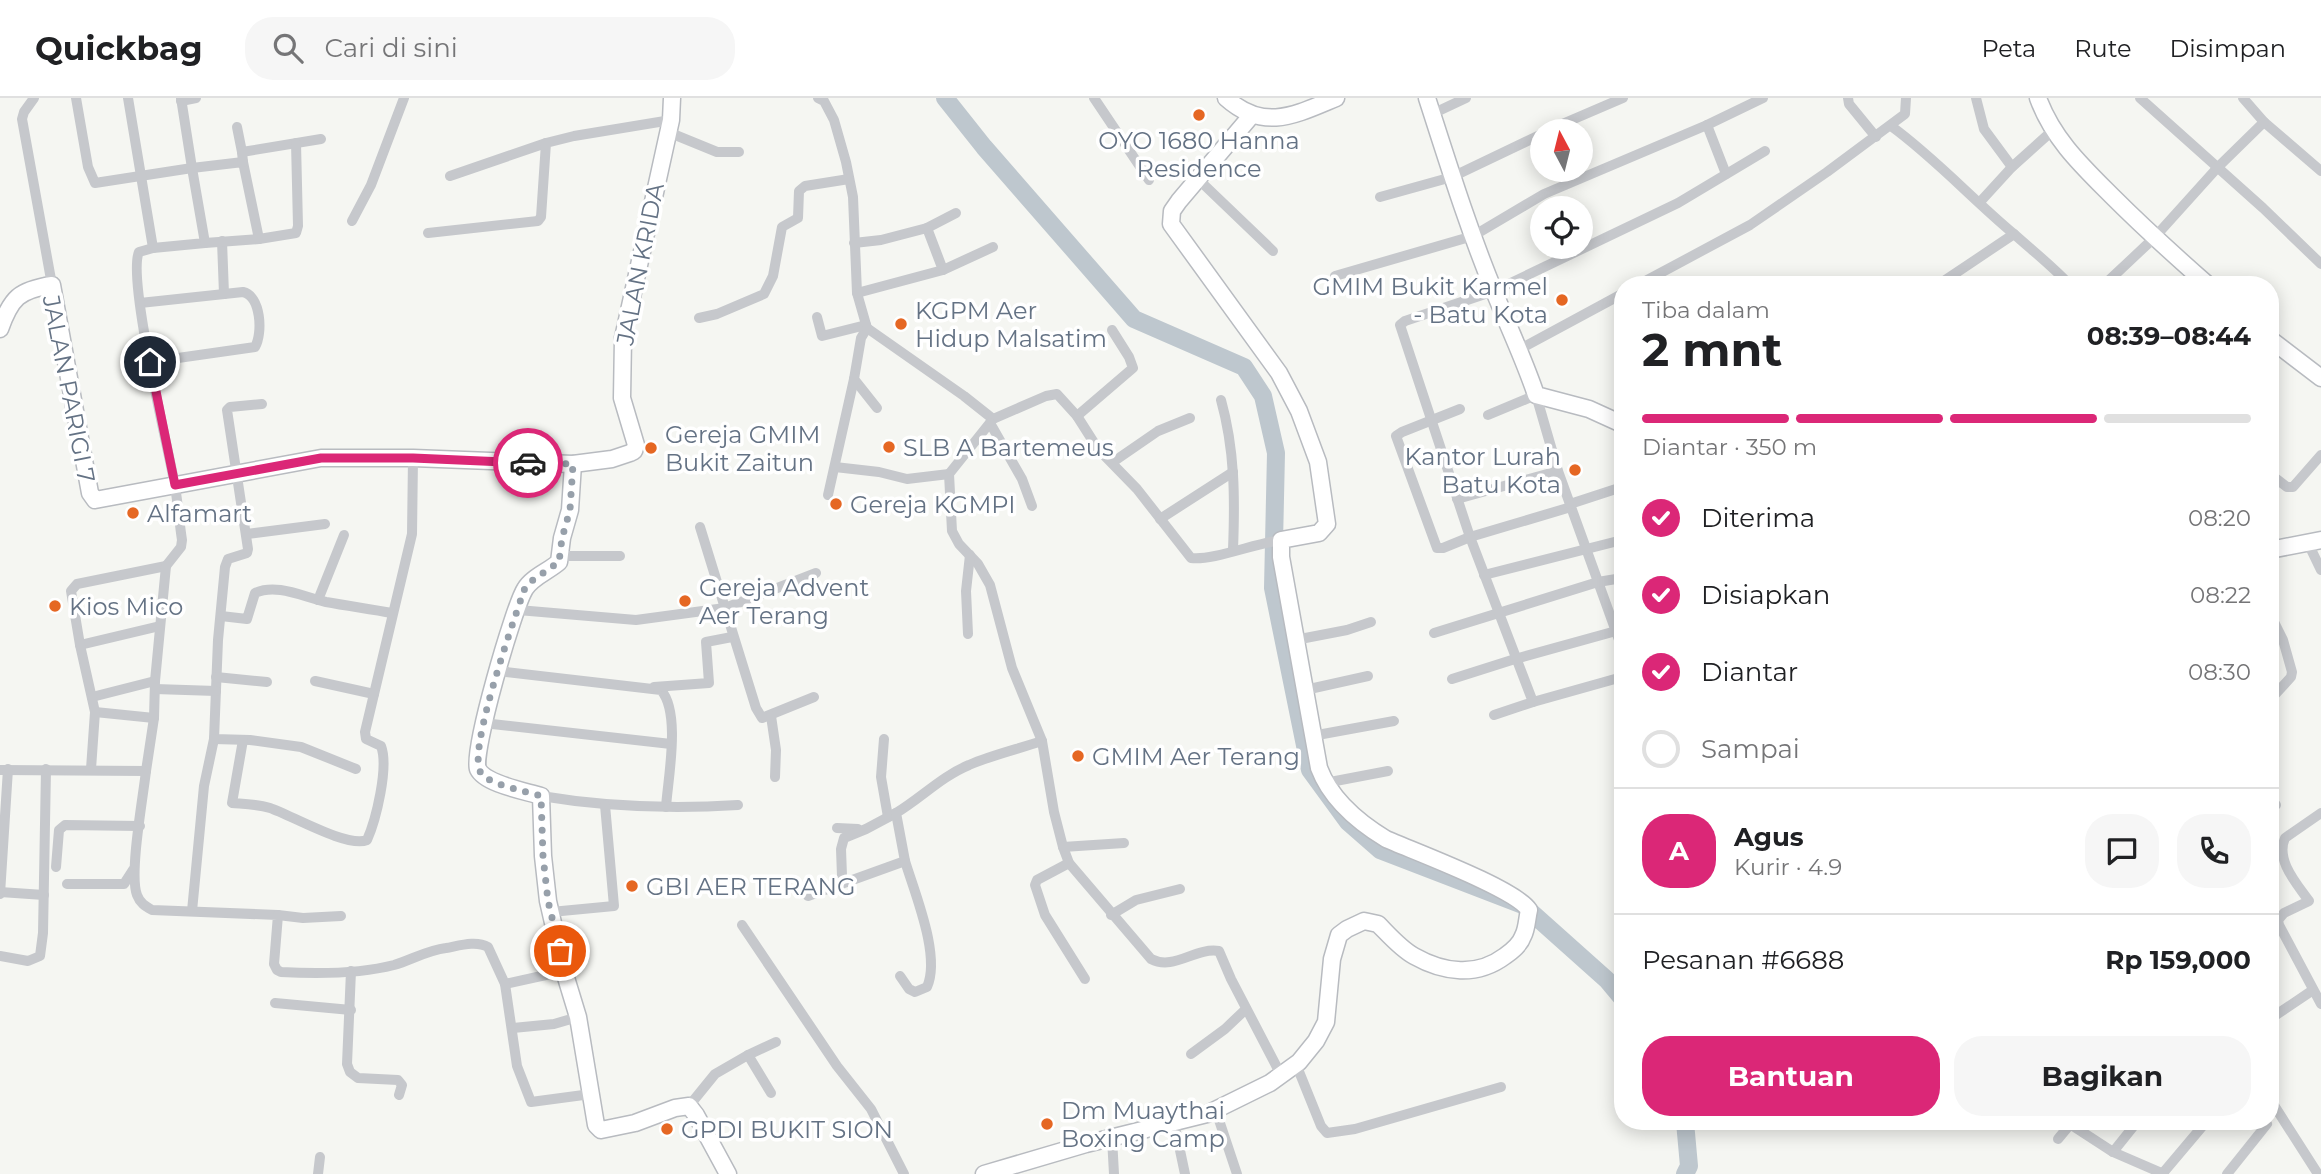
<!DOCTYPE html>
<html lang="id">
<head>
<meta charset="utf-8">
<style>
	body { margin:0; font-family:Montserrat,sans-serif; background:#f6f6f6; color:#202124; height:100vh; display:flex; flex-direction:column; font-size:26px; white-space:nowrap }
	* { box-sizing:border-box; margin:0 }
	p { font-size:23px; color:#757577 }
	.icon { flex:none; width:38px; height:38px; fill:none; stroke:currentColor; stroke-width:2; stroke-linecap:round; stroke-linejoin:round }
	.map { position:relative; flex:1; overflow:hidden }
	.sheet { position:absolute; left:1614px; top:178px; width:665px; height:854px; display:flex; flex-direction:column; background:#fff; border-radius:28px; box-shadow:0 4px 18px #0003 }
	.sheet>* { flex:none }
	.needle { width:46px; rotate:353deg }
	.controls { position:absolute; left:1530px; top:21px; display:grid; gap:14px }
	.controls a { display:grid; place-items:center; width:63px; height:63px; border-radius:50%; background:#fff; box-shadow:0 4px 18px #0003; font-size:35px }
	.pin { position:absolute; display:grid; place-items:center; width:60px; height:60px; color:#fff; margin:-30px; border:4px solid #fff; border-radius:50%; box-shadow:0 2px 7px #0007 }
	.courier { position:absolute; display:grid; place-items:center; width:70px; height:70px; margin:-35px; border:5px solid #db2777; border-radius:50%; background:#fff; color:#222; box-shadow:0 2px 9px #0007 }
	.overview em { font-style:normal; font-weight:700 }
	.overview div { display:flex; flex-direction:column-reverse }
	.overview { display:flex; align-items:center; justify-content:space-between; height:119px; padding:0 28px }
	h1 { font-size:46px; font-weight:700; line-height:52px }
	.bar { display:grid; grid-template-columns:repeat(4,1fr); gap:10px 7px; align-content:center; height:84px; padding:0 28px }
	.bar i { height:9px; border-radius:5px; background:#e0e0e0 }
	.bar .active { background:#db2777 }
	.bar p { grid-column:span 4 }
	.line { display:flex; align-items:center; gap:18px; padding:0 28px; border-top:2px solid #e0e0e0 }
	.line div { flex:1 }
	.round { display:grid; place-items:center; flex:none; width:74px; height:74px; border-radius:28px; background:#f6f6f6 }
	ol { padding:0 28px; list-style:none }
	li { display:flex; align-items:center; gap:21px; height:77px }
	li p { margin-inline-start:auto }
	li .icon { padding:7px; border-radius:50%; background:#db2777; color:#fff; stroke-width:4 }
	li:last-child { color:#757577 }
	li i { width:38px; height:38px; border:4px solid #e0e0e0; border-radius:50% }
	.primary-button { display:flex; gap:14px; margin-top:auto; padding:14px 28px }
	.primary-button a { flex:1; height:80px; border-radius:28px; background:#db2777; color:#fff; font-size:28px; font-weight:700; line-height:80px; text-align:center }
	.primary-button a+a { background:#f6f6f6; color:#202124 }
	header { display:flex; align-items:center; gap:42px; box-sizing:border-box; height:98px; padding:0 35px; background:#fff; border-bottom:2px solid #e0e0e0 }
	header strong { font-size:33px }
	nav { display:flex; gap:38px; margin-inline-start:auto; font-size:24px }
	.search { width:490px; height:63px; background:#f6f6f6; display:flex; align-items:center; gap:18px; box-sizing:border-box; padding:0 24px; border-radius:28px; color:#757577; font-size:26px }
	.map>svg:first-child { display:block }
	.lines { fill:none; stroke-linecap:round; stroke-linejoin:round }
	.river { stroke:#bec7ce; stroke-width:18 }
	.secondary-casing { stroke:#b8bbc0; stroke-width:19 }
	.street { stroke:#c6c8cc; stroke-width:10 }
	.secondary { stroke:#fff; stroke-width:16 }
	.done { stroke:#97a0aa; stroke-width:7; stroke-dasharray:0 12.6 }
	.route { stroke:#db2777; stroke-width:9 }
	.poi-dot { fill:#e56723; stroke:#fff; stroke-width:2.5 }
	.labels { text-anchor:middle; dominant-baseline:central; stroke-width:7; stroke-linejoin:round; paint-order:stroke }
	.poi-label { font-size:24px; fill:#647284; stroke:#fff; text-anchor:start }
	.street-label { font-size:24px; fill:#647284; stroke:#fff }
</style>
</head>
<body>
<header>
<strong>Quickbag</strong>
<div class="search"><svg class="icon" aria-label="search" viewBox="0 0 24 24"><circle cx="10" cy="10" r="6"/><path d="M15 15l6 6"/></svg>Cari di sini</div>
<nav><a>Peta</a><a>Rute</a><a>Disimpan</a></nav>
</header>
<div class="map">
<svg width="2321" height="1076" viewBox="0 0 2321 1076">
	<rect width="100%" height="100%" fill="#f5f6f2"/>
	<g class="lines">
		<!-- river -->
		<g class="river">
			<path d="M945,0L984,49L1134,221L1244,269L1263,298L1276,355L1273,490L1310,672L1348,724L1380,752L1523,807L1607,882L1622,900"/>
			<path d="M1685,1024L1689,1068L1685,1076"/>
		</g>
		<defs>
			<g id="secondary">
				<path d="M1226,0C1264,34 1295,17 1336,0"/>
				<path d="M1427,0C1448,65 1468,130 1494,193C1508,228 1524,261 1536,297L1589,311L1622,326"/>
				<path d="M2038,0C2053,41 2082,68 2112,98C2143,129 2175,158 2208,187"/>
				<path d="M0,231C11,200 19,192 52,187L90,395L95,402L321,360H413L573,366L612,361L630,355L634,353L636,347L622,300L623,240L671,22L672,0"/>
				<path d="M2270,241L2321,280"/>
				<path d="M573,366L570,412L562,440L559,464C549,473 532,479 525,491C514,508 471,656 478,671C485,686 525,693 541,698L543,758L548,803L564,873L578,919L596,1027L601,1032L635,1025L675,1010L689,1008L696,1017L728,1076"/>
				<path d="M2270,452L2321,442"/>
				<path d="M984,1076L1086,1046L1207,1016L1270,985L1299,964L1316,943L1326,924L1332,861L1339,837L1347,831L1364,823L1378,826C1389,837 1401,851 1414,858C1444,875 1477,879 1505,858C1512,853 1520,847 1523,838C1527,831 1527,820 1529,812C1516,791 1413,753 1386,741C1358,724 1331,702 1319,670L1281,459V442L1319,435L1327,426L1318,364L1299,313L1279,275L1171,126L1172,113L1179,103L1251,18"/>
			</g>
		</defs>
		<!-- secondary casing -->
		<use href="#secondary" class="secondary-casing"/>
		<!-- street -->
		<g class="street">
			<path d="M34,0L24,14L22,21L52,187"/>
			<path d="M76,0L88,69L95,85L192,70L205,145L153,150"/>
			<path d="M181,0L192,70L243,64L259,141"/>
			<path d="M818,0L824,3L834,22L846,64L853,99L857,195L867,230L861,240L854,281L877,310"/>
			<path d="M1094,0L1149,82"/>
			<path d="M1848,0L1849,6L1876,39"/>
			<path d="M1976,0L1984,31L2012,69"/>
			<path d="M2140,0L2263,110L2321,166"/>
			<path d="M2243,0L2264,24L2321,73"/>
			<path d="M181,3L196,0"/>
			<path d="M1432,16L1466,0"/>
			<path d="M1707,27L1726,76"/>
			<path d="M1891,28C1935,60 1972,101 2014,136C2033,153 2052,168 2070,187"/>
			<path d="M237,29L242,54"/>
			<path d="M1546,33L1623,0"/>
			<path d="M668,34L717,54H739"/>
			<path d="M243,64L242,54L321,41"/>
			<path d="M450,78L546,45"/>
			<path d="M1199,82L1273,153"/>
			<path d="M1380,99L1452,79L1542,36"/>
			<path d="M1980,104L2012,69L2052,33"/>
			<path d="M352,123L371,87L404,0"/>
			<path d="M927,130L956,115"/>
			<path d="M428,135L538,123L541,119L546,45L574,38L671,22"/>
			<path d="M222,143L224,196"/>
			<path d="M205,145L259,141L296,135L298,128L296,45"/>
			<path d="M854,145L881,142L927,130L943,172L857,195"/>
			<path d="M943,172L993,149"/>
			<path d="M1335,178L1473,138L1544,96L1707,27L1763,0"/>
			<path d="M1638,187L1750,127L1827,74L1905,16L1906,0"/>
			<path d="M1938,187L2014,136"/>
			<path d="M2104,187L2154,140L2218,69L2264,24"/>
			<path d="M140,205L243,194C261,198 263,235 255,249L150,264"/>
			<path d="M817,219L822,238L866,227"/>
			<path d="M699,220L717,216L764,196L773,178L782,129L798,120L799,93L805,88L849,81"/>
			<path d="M867,230L964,298L993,321L949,376L952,433L959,446L978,466L990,487L1012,570L1042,643L1054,714L1063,749L1069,765L1151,861C1174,873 1195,849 1219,853L1231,881L1281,977"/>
			<path d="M1520,251L1622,196"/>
			<path d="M1221,302C1235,352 1235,401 1233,452"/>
			<path d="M262,306L230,309L227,312L248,451L247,455L228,461L225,469L218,542L214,641L250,642L301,649L356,671"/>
			<path d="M1460,311L1402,334L1396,338L1437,450H1443L1470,439L1571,409"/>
			<path d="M1488,317L1536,297L1558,373L1622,550"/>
			<path d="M1077,318L1133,270L1129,259L1112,232"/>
			<path d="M993,321L1046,298L1057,296L1077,318L1098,351L1137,391L1191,460C1212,463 1256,445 1281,442"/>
			<path d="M990,325L1022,381L1032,408"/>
			<path d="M1113,364L1158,333L1190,320"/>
			<path d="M835,369L879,374L907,381L949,376"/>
			<path d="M2270,376L2287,389H2293L2321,357"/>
			<path d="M828,397L854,281"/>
			<path d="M1457,401L1558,373"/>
			<path d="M1570,406L1622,389"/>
			<path d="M1160,421L1233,374"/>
			<path d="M700,429L725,510L816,475"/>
			<path d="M247,436L325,426"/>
			<path d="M2308,445L2321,472"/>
			<path d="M561,458H620"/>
			<path d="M1484,477L1622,442"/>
			<path d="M318,502L344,437"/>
			<path d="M518,512L636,522L725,510L756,610L762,620L814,599"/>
			<path d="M2270,516L2283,542L2292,574L2291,579L2270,602"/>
			<path d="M221,518L247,521L255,495C277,485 303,499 326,504C348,508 370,511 392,515"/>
			<path d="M1434,535L1598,484L1622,480"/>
			<path d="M968,536L966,493L970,457"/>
			<path d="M1295,542L1347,532L1371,524"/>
			<path d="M80,547L160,528"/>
			<path d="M498,573L661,592C681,615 668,680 666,709"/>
			<path d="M216,579L267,584"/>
			<path d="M1452,581L1515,561L1616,533"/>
			<path d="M315,583L374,596"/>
			<path d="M654,589L709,585L706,544L732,539"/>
			<path d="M155,591L216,593"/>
			<path d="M1305,592L1368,578"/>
			<path d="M92,599L155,583"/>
			<path d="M1533,604L1622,579"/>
			<path d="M95,614L154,620"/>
			<path d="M1494,617L1533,604L1470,439L1400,227L1405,223L1494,193L1678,105L1765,53"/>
			<path d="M771,618L776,652L775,679"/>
			<path d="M483,625L671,646"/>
			<path d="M1312,638L1394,623"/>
			<path d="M884,641L881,679L888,719"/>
			<path d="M243,642L232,705C245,706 257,706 270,710C291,717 347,750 367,742C376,722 389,669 381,648L366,641L365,634L412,436L413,360"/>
			<path d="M91,671L95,614L80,547L71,493L77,486L166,468"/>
			<path d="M0,672L146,673L154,620L155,583L166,468L181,449L182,442C179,423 178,403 174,383C167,345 127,179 139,154L153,150L128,0"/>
			<path d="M146,673C143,700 129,776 137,797C140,805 145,808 152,812L278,817L274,866L277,872L281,874C317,876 359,876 394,867C411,862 428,852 446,850C458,848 476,842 488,849L505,886L564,873"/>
			<path d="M1325,685L1388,673"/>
			<path d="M541,698C606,709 672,711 738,707"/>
			<path d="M2270,699L2276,707"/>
			<path d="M2321,715L2285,740C2275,762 2297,786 2309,803L2284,815L2278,822L2279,827L2321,906"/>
			<path d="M837,730L858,731"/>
			<path d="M1063,749L1124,745"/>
			<path d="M1069,765L1037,782L1035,787L1045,817L1085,881"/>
			<path d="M56,769L59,732L65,727L140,728"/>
			<path d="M842,778L841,751L844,740L866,731L896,715"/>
			<path d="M67,786H124L133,772"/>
			<path d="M0,794L44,797"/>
			<path d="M0,796L8,671"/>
			<path d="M808,798L905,763L896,715C921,700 942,678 969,667C992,657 1018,651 1042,643"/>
			<path d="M192,813L204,688L214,641"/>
			<path d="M551,814L614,808L605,707"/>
			<path d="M278,817L303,820L341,818"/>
			<path d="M1111,817L1136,802L1180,791"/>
			<path d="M742,827L837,968L871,1011L904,1076"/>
			<path d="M0,858L28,863L40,858L43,835L46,671"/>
			<path d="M351,873L347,966L350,974L358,980L398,982L402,987L399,997"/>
			<path d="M900,878L909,891L915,894L927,889C941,858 915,796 905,763"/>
			<path d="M505,886L517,968L531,1004L591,996"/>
			<path d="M275,905L351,912"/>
			<path d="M2270,921L2313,892"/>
			<path d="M513,930L554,926L578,919"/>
			<path d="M1191,956L1225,931L1246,911"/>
			<path d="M748,957L771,995"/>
			<path d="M1296,966L1321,1028L1327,1035L1355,1031L1501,989"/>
			<path d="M2270,1001L2318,1076"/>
			<path d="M689,1008L715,976L748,957L776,944"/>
			<path d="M1216,1013L1237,1076"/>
			<path d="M1174,1024L1185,1076"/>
			<path d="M2070,1026L2113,1054L2164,1076"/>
			<path d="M1112,1040L1114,1076"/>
			<path d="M2058,1041L2072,1024"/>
			<path d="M2113,1054L2137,1024"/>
			<path d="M2163,1075L2206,1024"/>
			<path d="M318,1076L320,1059"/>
			<path d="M2227,1076L2267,1026L2265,1024"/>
		</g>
		<!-- secondary -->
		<use href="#secondary" class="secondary"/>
	</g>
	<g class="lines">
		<!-- done -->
		<path class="done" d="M528,365L573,366L570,412L562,440L559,464L530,484L524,492C515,520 466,655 481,675C490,687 526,693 541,698L543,758L548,803L560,853"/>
		<!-- route -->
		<path class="route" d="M150,264L175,387L321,360H413L528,365"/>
	</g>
	<!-- markers -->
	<g class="poi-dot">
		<circle cx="1199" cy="17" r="7"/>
		<circle cx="1562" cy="202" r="7"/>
		<circle cx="901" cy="226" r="7"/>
		<circle cx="889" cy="349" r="7"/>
		<circle cx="651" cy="350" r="7"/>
		<circle cx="1575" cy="372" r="7"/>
		<circle cx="836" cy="406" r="7"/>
		<circle cx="133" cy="415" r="7"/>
		<circle cx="685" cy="503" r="7"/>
		<circle cx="55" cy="508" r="7"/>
		<circle cx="1078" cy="658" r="7"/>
		<circle cx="632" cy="788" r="7"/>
		<circle cx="1047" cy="1026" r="7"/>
		<circle cx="667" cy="1031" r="7"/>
	</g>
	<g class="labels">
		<!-- poi labels -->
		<g class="poi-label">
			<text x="1199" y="42" text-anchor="middle">OYO 1680 Hanna<tspan x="1199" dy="28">Residence</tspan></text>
			<text x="1548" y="188" text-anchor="end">GMIM Bukit Karmel<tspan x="1548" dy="28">- Batu Kota</tspan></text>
			<text x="915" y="212">KGPM Aer<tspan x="915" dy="28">Hidup Malsatim</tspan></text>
			<text x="665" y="336">Gereja GMIM<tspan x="665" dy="28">Bukit Zaitun</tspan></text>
			<text x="903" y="349">SLB A Bartemeus</text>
			<text x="1561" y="358" text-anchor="end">Kantor Lurah<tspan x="1561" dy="28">Batu Kota</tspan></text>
			<text x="850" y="406">Gereja KGMPI</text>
			<text x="147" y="415">Alfamart</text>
			<text x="699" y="489">Gereja Advent<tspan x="699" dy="28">Aer Terang</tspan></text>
			<text x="69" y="508">Kios Mico</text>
			<text x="1092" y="658">GMIM Aer Terang</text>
			<text x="646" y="788">GBI AER TERANG</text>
			<text x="1061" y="1012">Dm Muaythai<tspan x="1061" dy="28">Boxing Camp</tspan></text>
			<text x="681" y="1031">GPDI BUKIT SION</text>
		</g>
		<!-- street labels -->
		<g class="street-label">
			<text transform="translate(640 166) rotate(-79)">JALAN KRIDA</text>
			<text transform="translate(69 291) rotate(79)">JALAN PARIGI 7</text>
		</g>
	</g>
</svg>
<div class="controls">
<a><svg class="needle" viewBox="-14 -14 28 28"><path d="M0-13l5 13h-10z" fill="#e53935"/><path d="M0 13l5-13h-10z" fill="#757577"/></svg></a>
<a><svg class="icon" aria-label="locate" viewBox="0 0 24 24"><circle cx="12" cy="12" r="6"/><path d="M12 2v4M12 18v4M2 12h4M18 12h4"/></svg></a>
</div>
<div class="pin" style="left:560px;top:853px;background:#ea580c"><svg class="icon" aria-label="bag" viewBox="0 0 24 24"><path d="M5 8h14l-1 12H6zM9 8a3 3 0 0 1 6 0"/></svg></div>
<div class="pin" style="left:150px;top:264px;background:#1f2937"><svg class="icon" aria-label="home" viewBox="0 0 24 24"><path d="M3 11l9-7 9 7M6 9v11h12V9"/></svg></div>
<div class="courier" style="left:528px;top:365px"><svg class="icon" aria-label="car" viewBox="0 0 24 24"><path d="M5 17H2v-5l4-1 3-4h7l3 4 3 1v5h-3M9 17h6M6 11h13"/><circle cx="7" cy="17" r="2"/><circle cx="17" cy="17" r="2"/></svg></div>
<section class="sheet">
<div class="overview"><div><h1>2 mnt</h1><p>Tiba dalam</p></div><em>08:39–08:44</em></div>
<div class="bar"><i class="active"></i><i class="active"></i><i class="active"></i><i></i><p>Diantar · 350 m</p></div>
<ol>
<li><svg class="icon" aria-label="check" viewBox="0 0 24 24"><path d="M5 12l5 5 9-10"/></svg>Diterima<p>08:20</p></li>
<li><svg class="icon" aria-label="check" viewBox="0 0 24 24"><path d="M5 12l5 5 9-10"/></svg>Disiapkan<p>08:22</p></li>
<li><svg class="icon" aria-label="check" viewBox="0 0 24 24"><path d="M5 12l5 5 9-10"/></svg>Diantar<p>08:30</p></li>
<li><i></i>Sampai</li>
</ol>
<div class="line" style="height:126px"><b class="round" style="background:#db2777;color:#fff">A</b><div><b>Agus</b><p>Kurir · 4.9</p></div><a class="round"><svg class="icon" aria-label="chat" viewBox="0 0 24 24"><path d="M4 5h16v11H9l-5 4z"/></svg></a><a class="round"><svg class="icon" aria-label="phone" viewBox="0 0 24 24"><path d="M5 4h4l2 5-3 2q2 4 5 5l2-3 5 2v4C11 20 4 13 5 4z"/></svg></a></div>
<div class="line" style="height:91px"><div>Pesanan #6688</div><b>Rp 159,000</b></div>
<div class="primary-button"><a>Bantuan</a><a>Bagikan</a></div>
</section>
</div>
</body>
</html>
